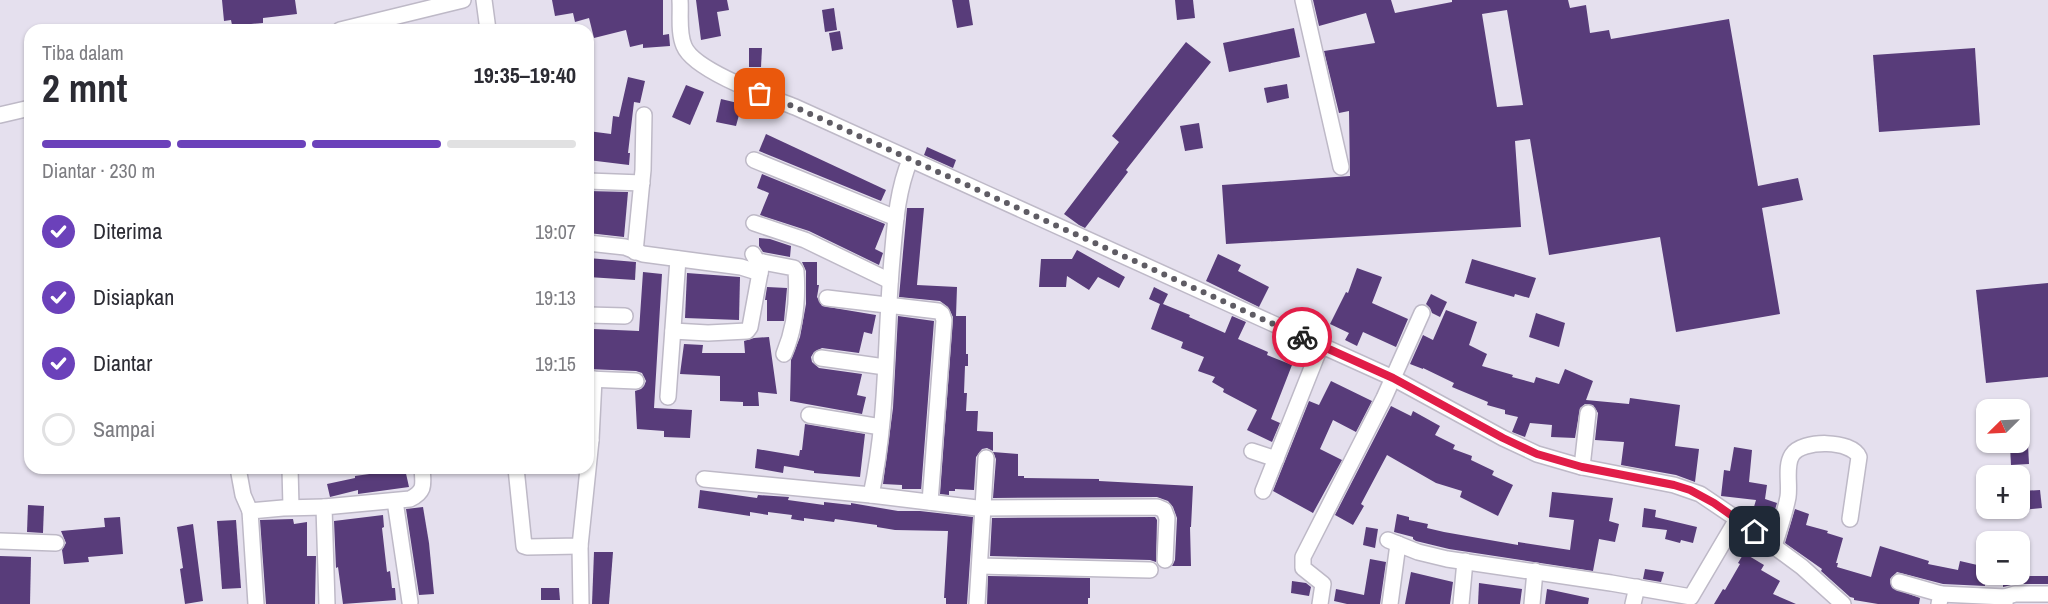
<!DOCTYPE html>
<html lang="id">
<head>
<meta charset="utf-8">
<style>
	body { margin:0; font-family:"Archivo Narrow",sans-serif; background:#f7f7f7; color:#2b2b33; height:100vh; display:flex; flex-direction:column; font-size:22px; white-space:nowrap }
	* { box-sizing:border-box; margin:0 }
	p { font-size:20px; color:#7c7c81 }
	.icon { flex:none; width:33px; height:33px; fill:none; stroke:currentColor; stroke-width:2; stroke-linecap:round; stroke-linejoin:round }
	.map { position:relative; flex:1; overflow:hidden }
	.details { position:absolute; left:24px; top:24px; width:570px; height:450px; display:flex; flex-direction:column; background:#fff; border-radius:18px; box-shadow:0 2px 4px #0004 }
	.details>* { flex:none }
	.needle { width:39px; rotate:246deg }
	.tools { position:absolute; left:1976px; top:399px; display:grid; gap:12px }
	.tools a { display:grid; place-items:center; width:54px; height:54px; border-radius:12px; background:#fff; box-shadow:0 2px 4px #0004; font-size:30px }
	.pin { position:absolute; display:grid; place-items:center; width:51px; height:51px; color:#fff; margin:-26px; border-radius:12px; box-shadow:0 3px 9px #0006 }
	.courier { position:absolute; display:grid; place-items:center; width:60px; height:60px; margin:-30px; border:4px solid #e11d48; border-radius:50%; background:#fff; color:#222; box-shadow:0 2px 8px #0007 }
	.overview em { font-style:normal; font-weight:700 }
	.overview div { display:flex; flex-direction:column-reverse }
	.overview { display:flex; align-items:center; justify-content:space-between; height:102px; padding:0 18px }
	h1 { font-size:39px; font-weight:700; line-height:45px }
	.bar { display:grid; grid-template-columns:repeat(4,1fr); gap:9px 6px; align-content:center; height:72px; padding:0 18px }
	.bar i { height:8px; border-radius:4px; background:#e1e1e2 }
	.bar .on { background:#6b41ba }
	.bar p { grid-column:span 4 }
	ol { padding:0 18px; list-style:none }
	li { display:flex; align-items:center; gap:18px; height:66px }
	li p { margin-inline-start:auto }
	li .icon { padding:6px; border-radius:50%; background:#6b41ba; color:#fff; stroke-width:4 }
	li:last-child { color:#7c7c81 }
	li i { width:33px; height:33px; border:3px solid #e1e1e2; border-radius:50% }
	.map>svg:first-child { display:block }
	.building { fill:#583c7a; fill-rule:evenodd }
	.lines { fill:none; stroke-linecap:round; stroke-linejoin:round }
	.street-casing { stroke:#beb9c7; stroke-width:18 }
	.street { stroke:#fff; stroke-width:15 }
	.done { stroke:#5f5c64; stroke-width:6; stroke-dasharray:0 10.8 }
	.route { stroke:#e11d48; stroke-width:8 }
</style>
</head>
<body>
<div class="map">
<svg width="2048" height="604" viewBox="0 0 2048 604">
	<rect width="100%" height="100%" fill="#e5e0ee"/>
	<!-- building -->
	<g class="building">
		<path d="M222,0H295L297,14L263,18V23L251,24V30H233L231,20L224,21Z"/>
		<path d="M552,0H663V35L669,34L670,46L643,48V44L630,47L626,30L594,38L589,18L575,22L573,13L555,16Z"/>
		<path d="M696,0H727L729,10L717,12L721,36L701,40Z"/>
		<path d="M952,0H969L973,25L957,28Z"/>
		<path d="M1175,0H1193L1195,18L1177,20Z"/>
		<path d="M1313,0H1391L1395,13L1452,2V0H1568L1570,8L1586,5L1590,33L1609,30L1611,39L1729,19L1758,186L1798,178L1803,200L1762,208L1780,314L1676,332L1660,237L1549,255L1530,139L1515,141L1521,227L1226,244L1222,185L1350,176L1349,111L1339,113L1324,51L1375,43L1366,13L1319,26ZM1507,10L1523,105L1497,107L1482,14Z"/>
		<path d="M834,8L837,30L825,32L822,10Z"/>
		<path d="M1294,28L1300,57L1229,72L1223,43Z"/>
		<path d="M840,31L843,49L832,51L829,33Z"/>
		<path d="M1186,42L1211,62L1126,170L1128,172L1085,228L1079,225L1064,214L1119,142L1112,136Z"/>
		<path d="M749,48H762L761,67H749Z"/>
		<path d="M1975,48L1980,125L1879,132L1873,55Z"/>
		<path d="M628,77L645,81L640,103L634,102L628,153H630L629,165L588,160V131L611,134L613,116L619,117Z"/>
		<path d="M1287,84L1289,98L1267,103L1264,88Z"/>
		<path d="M686,85L704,92L690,125L672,117Z"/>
		<path d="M721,99L742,104L736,126L716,122Z"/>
		<path d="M1199,123L1203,148L1185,151L1180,126Z"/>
		<path d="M766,134L886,190L881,201L759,151Z"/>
		<path d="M927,147L956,160L953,168L924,155Z"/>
		<path d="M762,174L885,224L875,249L883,253L879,265L809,231L760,215L769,193L757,188Z"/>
		<path d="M588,191L628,192L624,237L588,233Z"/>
		<path d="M907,208H924L917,285L957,287L956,316H966V354H968V366H965L964,393H967L966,411H978L977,431L993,432V451L987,448L982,449L976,457L974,490L955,489V491H949V495L940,494L953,317L948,307L940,301L899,297Z"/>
		<path d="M759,238L770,239L791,246L790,257L763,252L759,246Z"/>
		<path d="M1077,250L1125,277L1119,288L1098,277L1089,290L1067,276L1066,287H1039L1041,259H1072Z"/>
		<path d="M1218,254L1241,265L1238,271L1269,287L1259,307L1206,281Z"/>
		<path d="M588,258L636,262L635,280L588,277Z"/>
		<path d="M1472,259L1536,278L1529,298L1515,294L1514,297L1465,283Z"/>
		<path d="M802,262H817V285H819L817,297L822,306L876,315L872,334L864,332L859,353L822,348L814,352L811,357L812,362L819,368L862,374L857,395L866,397L862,414L790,401L791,360L800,337L806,304V271Z"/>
		<path d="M1357,268L1382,277L1372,303L1408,319L1396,347L1363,332L1357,346L1345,340L1349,333L1330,324L1346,292L1348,293Z"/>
		<path d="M643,272L662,274L654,408L692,410L690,438L664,437V431L637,429L635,391L641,389L644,386L646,381L642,373L636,371L588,369V353H592L593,329L639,331Z"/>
		<path d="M687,273L740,277L739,320L685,318Z"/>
		<path d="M2048,283V377L1986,383L1976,290Z"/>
		<path d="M767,287L787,288L784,321H767V300H765Z"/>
		<path d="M1154,287L1168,294L1163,304L1190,315L1189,317L1225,333L1232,316L1246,322L1238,339L1268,352L1267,355L1292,365L1271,419L1280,423L1272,442L1247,430L1257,410L1223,392L1224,389L1212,382L1215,377L1198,371L1204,357L1181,348L1183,342L1151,329L1160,304L1149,299Z"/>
		<path d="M1431,294L1447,302L1440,317L1432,313L1430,308L1426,304Z"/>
		<path d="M1446,310L1477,322L1469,345L1487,354L1482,366L1513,375L1512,377L1534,383L1536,377L1559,384L1565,369L1593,381L1586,400L1629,404L1630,398L1680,405L1675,446L1699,449L1695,482L1676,475L1621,465L1624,442L1595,440L1598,413L1593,405L1585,404L1580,408L1575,438L1551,437L1552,425L1530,423L1525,437L1512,432L1518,417L1505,414V410L1487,405L1488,402L1452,387L1454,383L1423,368V369L1410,364L1423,335L1433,340Z"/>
		<path d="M1536,313L1565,323L1559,347L1529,337Z"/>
		<path d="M898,316L934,321L921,491V489H902V485L883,484L893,408Z"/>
		<path d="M769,337L777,394L758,392L759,406H743V402L720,401V376L680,374L684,344L703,345L702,353H745L744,341L754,338Z"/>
		<path d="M1331,381L1372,401L1356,432L1333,420L1320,449L1342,460L1313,513L1273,491L1309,401L1319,405Z"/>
		<path d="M1391,406L1411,416L1413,411L1440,426L1435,435L1455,445L1453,449L1472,456L1471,460L1494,471L1492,475L1513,485L1498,516L1460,497L1462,491L1436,483L1387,455L1361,504L1364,506L1353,525L1335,515Z"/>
		<path d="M805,424L865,434L860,477L814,473V471L784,466L783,473L755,468L757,449L799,456L800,450H802Z"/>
		<path d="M2028,445L2029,464L2011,465L2010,446Z"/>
		<path d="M1734,447L1752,450L1749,482L1767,485L1765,499L1777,503L1769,530L1751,517L1756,500L1721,496L1724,470L1730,471Z"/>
		<path d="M993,452L1018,454V476H1024V478L1099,479V481L1193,486L1191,527H1190L1191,566H1172L1175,560L1177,518L1173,507L1168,501L1157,497L993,498L996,459Z"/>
		<path d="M405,469L409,487L358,494V490L330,497L327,484L355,478V476Z"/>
		<path d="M700,490L757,498L758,495L789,497L788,500L824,505V502L851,505V503L898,511H920L973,517L967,604H946V598H944L948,531L895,530L877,527V525L835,519L834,522L804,518V521L791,519L792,515L768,512V515L750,512V516L698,508Z"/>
		<path d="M2040,490L2042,508L2023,510L2021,491Z"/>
		<path d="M1552,492L1613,498L1609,521L1619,524L1615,542L1599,539L1593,571L1449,549L1416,541L1413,539V537L1394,532L1397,514L1409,517V520L1428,524L1427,528L1444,532L1518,545V542L1570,550L1574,520L1549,517Z"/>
		<path d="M28,505L44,506L43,533L27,532Z"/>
		<path d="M423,507L429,543L434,594L419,595L406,509Z"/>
		<path d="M1644,508L1656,510L1655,517L1697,527L1693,543L1681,540L1680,543L1665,539L1667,530L1642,527Z"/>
		<path d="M1795,509L1809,514L1806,525L1828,531L1827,533L1843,538L1836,563H1838L1837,567L1871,577L1880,546L1929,561L1928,564L1958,570L1960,561L1986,567L1985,586L1943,584L1897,572L1890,579L1892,588L1920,598L1919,604H1878L1854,600V598L1850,597L1821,571L1822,569L1785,543Z"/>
		<path d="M383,515L384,527L382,528L387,572L390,571L392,588H395L396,600L343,604L338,567L336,568L334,521Z"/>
		<path d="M120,517L123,554L88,557L89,562L64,564L62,550L66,543L61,531L105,527L104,518Z"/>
		<path d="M1155,517L1157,520L1156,562L1150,560L990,556L992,518Z"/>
		<path d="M293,519L294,524L307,522V556H316L315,604H266L260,520Z"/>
		<path d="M236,520L241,588L222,589L217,521Z"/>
		<path d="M193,524L203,601L185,604L180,569L183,568L177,527Z"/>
		<path d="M1366,527L1378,529L1375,548L1363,545Z"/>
		<path d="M594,552H613L609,604H592Z"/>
		<path d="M1744,553L1764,565L1761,570L1780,581L1773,594L1796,604H1714L1723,589L1725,590L1740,564L1738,563Z"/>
		<path d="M0,556L31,557L30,604H0Z"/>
		<path d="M1370,559L1386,562L1380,604H1347L1334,601L1336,589L1364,595Z"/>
		<path d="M1645,569L1664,572L1661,582L1643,579Z"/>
		<path d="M1411,572L1453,582L1450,604H1405Z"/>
		<path d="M988,576L1090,578V598H1088V604H987Z"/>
		<path d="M2029,576H2048V584H2015L2003,587V578Z"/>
		<path d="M1292,581L1306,583L1311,587L1309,596L1291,593Z"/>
		<path d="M1479,583L1522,589L1520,604H1478Z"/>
		<path d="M541,588H559L560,600H541Z"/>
		<path d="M1547,589L1589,598L1588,604H1545Z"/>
	</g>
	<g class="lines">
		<defs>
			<g id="street">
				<path d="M484,0L488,30"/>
				<path d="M680,0C681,14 678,32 684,46C694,71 769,97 795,107L1393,378L1503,438L1537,454L1582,467L1674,485L1700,494L1737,519L1802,567L1843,604"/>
				<path d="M1303,0L1341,167"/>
				<path d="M340,30L463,0"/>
				<path d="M0,115L30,108"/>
				<path d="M754,160L896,218"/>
				<path d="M588,181L642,183"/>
				<path d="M754,223L805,240L890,281"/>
				<path d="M588,243L625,247L643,254L741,267L760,273"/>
				<path d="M635,252L643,170L644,115"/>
				<path d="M753,254L757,261L794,268L796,271C798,299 795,328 784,354"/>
				<path d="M827,298L938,311L942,314L944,320L930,502"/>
				<path d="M588,315L625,316"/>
				<path d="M673,331L708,333L747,331L750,327L762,262"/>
				<path d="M821,358L885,367"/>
				<path d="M588,379L636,381"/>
				<path d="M668,397L678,259"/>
				<path d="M809,415L881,427"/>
				<path d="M591,440L594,379"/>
				<path d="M1252,451L1276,459"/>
				<path d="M1582,467L1588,413"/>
				<path d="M238,468L243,495L250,511"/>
				<path d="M290,468L291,507"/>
				<path d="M516,468L524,546L527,547L580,546L591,440L588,441"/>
				<path d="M704,479L871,495L977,508L1157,507L1164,510L1167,518L1165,560"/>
				<path d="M1263,491L1321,345"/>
				<path d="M871,495C888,418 885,337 892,259C895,226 897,191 910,160"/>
				<path d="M395,501L410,602"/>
				<path d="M1388,540L1418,552L1447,559L1611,583L1691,597L1737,519"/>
				<path d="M0,541L56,543"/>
				<path d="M580,546L581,604"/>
				<path d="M1774,546C1779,530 1785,513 1788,497C1790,484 1785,466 1792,455C1802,439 1852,440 1859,457L1850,519"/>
				<path d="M980,566L1150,570"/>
				<path d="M1899,582L1941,594L1939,604"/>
				<path d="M1941,594L2005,597V604"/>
				<path d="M2005,597L2015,594H2048"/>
				<path d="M256,604L250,511L283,508L324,507"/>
				<path d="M327,604L324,507L410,499C426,491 423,484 422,468"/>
				<path d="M977,604L986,458"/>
				<path d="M1320,604L1323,584L1303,568V557L1384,398L1422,313"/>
				<path d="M1390,604L1398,544"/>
				<path d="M1461,604L1465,561"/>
				<path d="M1532,604L1535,571"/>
				<path d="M1633,604L1637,587"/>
			</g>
		</defs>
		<!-- street casing -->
		<use href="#street" class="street-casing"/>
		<!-- street -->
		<use href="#street" class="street"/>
	</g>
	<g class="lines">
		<!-- done -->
		<path class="done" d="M760,94L795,107L1302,337"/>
		<!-- route -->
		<path class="route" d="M1302,337L1393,378L1503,438L1537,454L1582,467L1674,485L1690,490L1714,503L1755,532"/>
	</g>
</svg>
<div class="tools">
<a><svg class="needle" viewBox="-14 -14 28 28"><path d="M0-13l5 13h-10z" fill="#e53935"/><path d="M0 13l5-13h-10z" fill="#7c7c81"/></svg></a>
<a>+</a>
<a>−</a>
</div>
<div class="pin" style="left:760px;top:94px;background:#ea580c"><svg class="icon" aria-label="bag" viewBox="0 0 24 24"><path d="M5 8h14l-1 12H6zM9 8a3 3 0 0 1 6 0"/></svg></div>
<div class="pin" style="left:1755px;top:532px;background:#1f2937"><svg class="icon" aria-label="home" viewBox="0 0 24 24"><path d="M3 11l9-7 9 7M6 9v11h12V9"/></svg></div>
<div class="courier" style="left:1302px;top:337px"><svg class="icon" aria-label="bike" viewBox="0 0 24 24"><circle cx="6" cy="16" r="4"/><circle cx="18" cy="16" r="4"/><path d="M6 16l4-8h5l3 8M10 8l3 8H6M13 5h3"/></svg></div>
<section class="details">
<div class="overview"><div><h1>2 mnt</h1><p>Tiba dalam</p></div><em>19:35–19:40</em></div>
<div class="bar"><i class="on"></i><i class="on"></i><i class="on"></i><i></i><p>Diantar · 230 m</p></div>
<ol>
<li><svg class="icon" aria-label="check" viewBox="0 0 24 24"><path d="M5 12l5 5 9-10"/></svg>Diterima<p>19:07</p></li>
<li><svg class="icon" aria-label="check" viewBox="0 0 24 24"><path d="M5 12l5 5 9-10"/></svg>Disiapkan<p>19:13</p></li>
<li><svg class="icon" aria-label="check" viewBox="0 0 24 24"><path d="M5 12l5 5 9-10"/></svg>Diantar<p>19:15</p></li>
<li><i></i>Sampai</li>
</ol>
</section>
</div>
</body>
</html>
